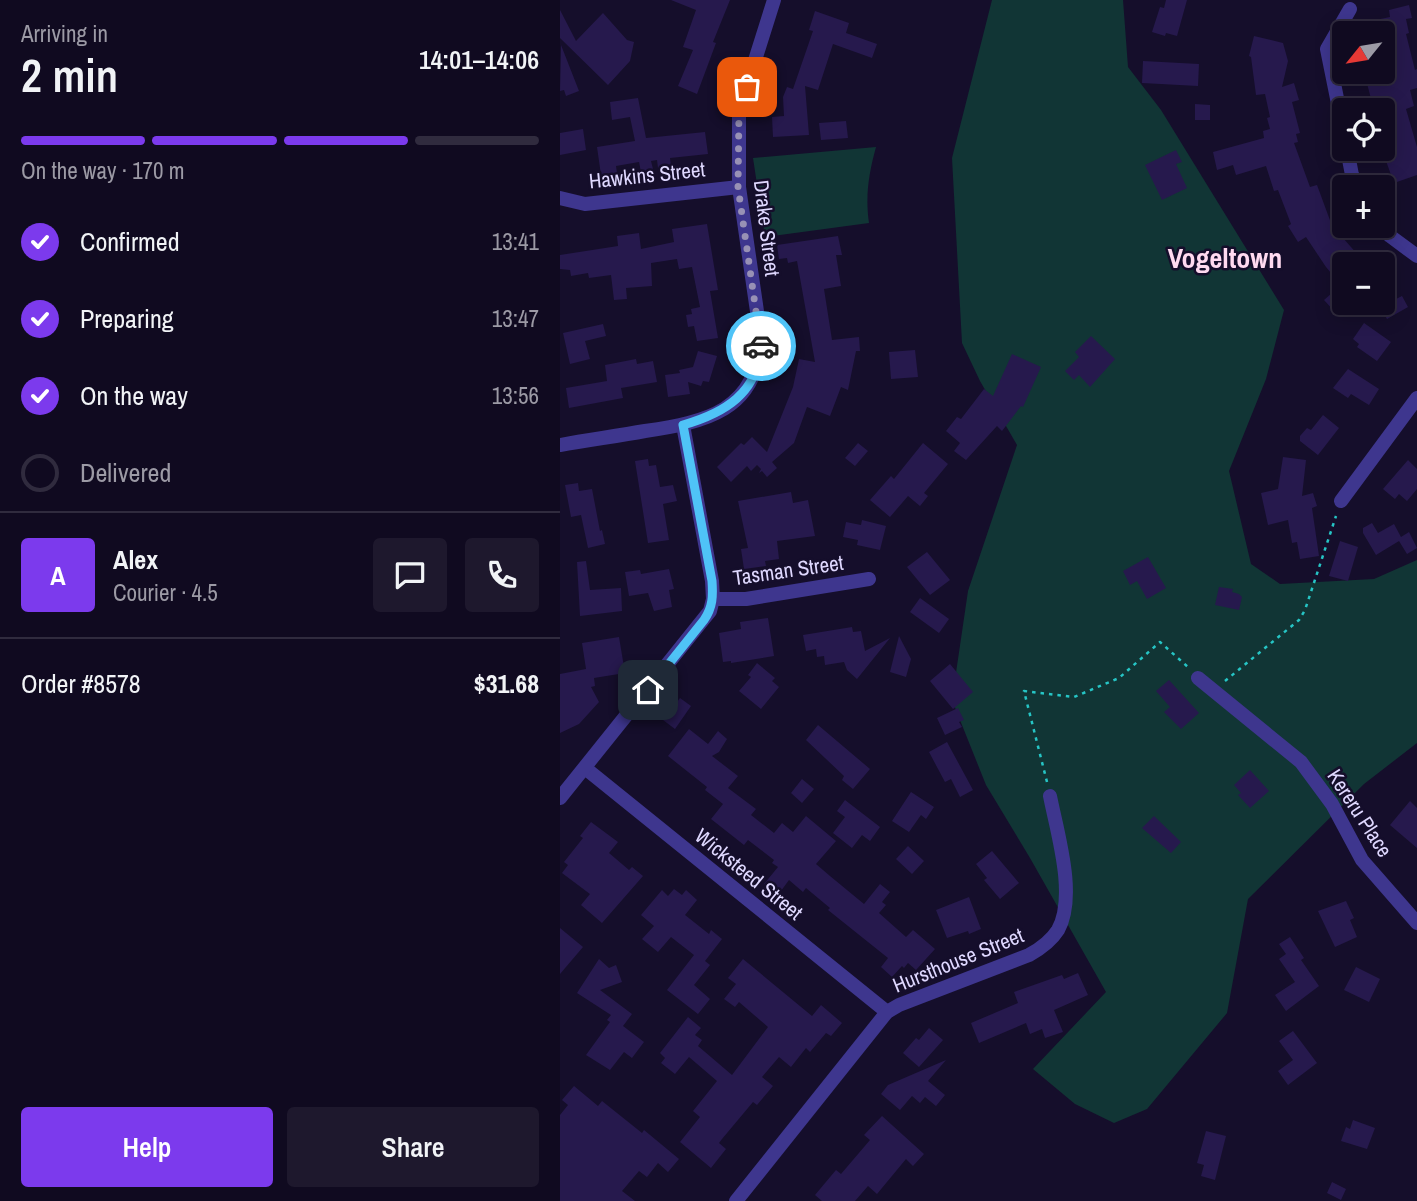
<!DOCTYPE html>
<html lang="en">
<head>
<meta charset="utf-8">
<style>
	body { margin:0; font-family:"Archivo Narrow",sans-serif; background:#1e182d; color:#f1f3f6; height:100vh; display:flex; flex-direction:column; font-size:26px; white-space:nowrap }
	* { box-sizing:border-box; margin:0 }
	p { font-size:23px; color:#9c9aa5 }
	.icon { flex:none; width:38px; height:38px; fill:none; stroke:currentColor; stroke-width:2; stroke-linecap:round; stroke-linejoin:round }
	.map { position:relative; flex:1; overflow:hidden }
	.drawer { display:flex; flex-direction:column; background:#100a20; width:560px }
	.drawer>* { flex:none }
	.needle { width:46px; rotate:240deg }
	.buttons { position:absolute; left:772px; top:21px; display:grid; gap:14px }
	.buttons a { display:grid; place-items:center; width:63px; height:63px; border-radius:7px; background:#100a20; box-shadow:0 4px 18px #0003,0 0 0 2px #302b3e; font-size:35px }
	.pin { position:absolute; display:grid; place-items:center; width:60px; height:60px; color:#fff; margin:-30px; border-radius:14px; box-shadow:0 4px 10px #0006 }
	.courier { position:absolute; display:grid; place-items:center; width:70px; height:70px; margin:-35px; border:5px solid #4fc3f7; border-radius:50%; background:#fff; color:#222; box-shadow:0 2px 9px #0007 }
	.head em { font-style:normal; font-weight:600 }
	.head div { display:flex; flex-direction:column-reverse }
	.head { display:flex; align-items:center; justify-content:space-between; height:119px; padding:0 21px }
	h1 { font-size:46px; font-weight:600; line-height:52px }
	.bar { display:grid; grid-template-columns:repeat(4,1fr); gap:10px 7px; align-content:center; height:84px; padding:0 21px }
	.bar i { height:9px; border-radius:5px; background:#302b3e }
	.bar .on { background:#7c3aed }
	.bar p { grid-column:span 4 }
	.line { display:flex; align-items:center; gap:18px; padding:0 21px; border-top:2px solid #302b3e }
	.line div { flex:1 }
	.round { display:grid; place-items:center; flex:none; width:74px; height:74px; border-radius:7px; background:#1e182d }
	ol { padding:0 21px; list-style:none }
	li { display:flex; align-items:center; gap:21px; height:77px }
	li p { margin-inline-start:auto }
	li .icon { padding:7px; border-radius:50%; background:#7c3aed; color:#fff; stroke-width:4 }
	li:last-child { color:#9c9aa5 }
	li i { width:38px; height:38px; border:4px solid #302b3e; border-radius:50% }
	.button { display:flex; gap:14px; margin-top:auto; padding:14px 21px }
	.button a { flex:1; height:80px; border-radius:7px; background:#7c3aed; color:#fff; font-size:28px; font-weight:600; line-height:80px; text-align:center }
	.button a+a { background:#1e182d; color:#f1f3f6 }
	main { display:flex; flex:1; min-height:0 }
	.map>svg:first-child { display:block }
	.green { fill:#113535 }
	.building { fill:#26194d }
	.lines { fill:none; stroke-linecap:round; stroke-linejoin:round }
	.path { stroke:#26c5c5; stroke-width:2.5; stroke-dasharray:3.5 5; stroke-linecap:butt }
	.minor { stroke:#3e368e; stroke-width:14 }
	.done { stroke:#9891b5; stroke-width:7; stroke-dasharray:0 12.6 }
	.route { stroke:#4fc3f7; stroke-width:9 }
	.labels { text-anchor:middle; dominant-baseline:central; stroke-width:5; stroke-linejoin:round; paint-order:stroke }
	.street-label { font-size:21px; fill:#dfd8ff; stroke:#150e2b }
	.district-label { font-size:28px; font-weight:bold; fill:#ffdaf0; stroke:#150e2b }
</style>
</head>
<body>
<main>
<section class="drawer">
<div class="head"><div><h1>2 min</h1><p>Arriving in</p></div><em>14:01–14:06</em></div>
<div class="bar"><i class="on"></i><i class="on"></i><i class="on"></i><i></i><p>On the way · 170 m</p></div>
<ol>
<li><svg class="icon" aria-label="check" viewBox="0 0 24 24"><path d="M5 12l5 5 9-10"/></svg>Confirmed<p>13:41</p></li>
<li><svg class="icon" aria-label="check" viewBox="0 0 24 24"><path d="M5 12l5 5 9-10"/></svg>Preparing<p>13:47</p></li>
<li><svg class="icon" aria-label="check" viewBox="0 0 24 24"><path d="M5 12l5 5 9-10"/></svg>On the way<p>13:56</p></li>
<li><i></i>Delivered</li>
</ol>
<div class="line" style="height:126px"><b class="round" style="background:#7c3aed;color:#fff">A</b><div><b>Alex</b><p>Courier · 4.5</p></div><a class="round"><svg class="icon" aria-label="chat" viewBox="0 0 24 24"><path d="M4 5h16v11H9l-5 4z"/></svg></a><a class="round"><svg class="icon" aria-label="phone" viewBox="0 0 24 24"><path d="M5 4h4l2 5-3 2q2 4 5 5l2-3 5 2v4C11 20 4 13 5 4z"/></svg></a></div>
<div class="line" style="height:91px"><div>Order #8578</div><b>$31.68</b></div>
<div class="button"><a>Help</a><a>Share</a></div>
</section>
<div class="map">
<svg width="857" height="1201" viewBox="0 0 857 1201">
	<rect width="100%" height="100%" fill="#150e2b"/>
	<!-- green -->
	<g class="green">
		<path d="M432,0H563L568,67L601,110L724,310L706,379L669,471L691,564L720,584L814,579L857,560V743L804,784L688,899L667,1013L587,1109L554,1123L515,1104L473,1069L546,992L470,858L426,785L392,700L408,591L457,445L420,381L402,343L392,158Z"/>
		<path d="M316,147C309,173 305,195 309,223L205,237L193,158Z"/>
	</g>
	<!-- building -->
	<g class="building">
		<path d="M170,0L153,42L156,43L137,94L118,86L133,50L123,47L136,10L111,0Z"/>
		<path d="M606,0H627L617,36L606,33L605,36L592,32L600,7L604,8Z"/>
		<path d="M849,5L852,18L846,19L849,33L846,34L855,70L857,69V88L850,90L854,106L846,109L857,147V175L834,183L822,150V110H814L804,72H822V33H814L811,21L830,17L829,10Z"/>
		<path d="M0,10L16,41L43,13L67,40L74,42L70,61L48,85L0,38Z"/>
		<path d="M255,11L289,23L286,33L317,44L312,58L273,44L258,90L245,86L249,135L213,137L212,117L224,116L223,97L227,87L233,89L253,31L249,30Z"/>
		<path d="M694,36L723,43L728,61L722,87L734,83L739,100L732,102L740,133L736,134L738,142L734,143L750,187L757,185L771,223L773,221L783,238L806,264H784V301L774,311L764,300L781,285L766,267L746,237L738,242L728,226L731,224L718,190L714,191L706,166L676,175L673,165L657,170L653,152L704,138L703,131L710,129L707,118L710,117L705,94L696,95L691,57L689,56Z"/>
		<path d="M1,45L19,91L6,96L4,90L0,91Z"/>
		<path d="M583,61L639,64L638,86L582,83Z"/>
		<path d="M78,98L86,138L145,132L148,154L110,158L111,166L98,168L97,160L91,161L93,169L81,172L79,162L56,166L57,173L41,175L37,147L75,141L70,117L52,120L50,102Z"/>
		<path d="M635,104L650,105V120H635Z"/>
		<path d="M286,121L288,138L261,140L259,123Z"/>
		<path d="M23,129L26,150L0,155V133Z"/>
		<path d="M616,150L622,162L616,164L627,188L602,200L585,165Z"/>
		<path d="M147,224L158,290L150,291L158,338L137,341L134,326L128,327L126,315L132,314L131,309L140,307L132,267L119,269L117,259L91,263L92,286L66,288L67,299L54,300L51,275L29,278L28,273L11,276L10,270L0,269V255L58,246L57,236L79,233L81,249L114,242L112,229Z"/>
		<path d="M278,236L282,255H276L281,286L264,289L272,340L299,337L300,351H296L288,390L281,387L270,416L247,407L234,443L212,462L217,468L207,477L202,471L199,473L201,469L197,465L191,471L187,466L171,482L157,467L181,443L184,445L192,437L207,452L233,387L239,359L255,362L237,261L228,263L227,258L219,259L217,245Z"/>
		<path d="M822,273L836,299L842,296L848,307L827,319L822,310Z"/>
		<path d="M804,323L831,342L817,361L797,347L799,344L793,339Z"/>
		<path d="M43,324L46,336L25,341L30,359L10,364L3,333Z"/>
		<path d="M531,336L555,359L530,387L519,375L514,380L505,371L519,357L515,352Z"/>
		<path d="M355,350L358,377L331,379L329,352Z"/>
		<path d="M138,351L157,356L149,382L143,381L141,386L128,382L130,394L108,397L105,375L120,373L119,370L133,367Z"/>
		<path d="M452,354L481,367L463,407L461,406L442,431L437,426L406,460L394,451L400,443L386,431L397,417L401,419L424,389L433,396Z"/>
		<path d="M76,359L77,364L93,361L97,382L61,388L63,398L9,408L6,388L47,381L45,365Z"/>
		<path d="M788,369L819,389L809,405L791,394L788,398L773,388Z"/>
		<path d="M763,415L779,428L758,455L740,441V436L747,428L751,430Z"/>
		<path d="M298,443L308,451L295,466L285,458Z"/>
		<path d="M363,443L388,464L364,493L368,496L360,506L348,496L330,517L310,500L331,476L334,479Z"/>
		<path d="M723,457L746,460L742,496L753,493L757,506L752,508L759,556L740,559L737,542L732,543L728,520L708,525L701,493L718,489Z"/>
		<path d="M88,459L89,466L96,465L100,487L113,485L117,501L103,504L109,540L88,543L75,461Z"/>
		<path d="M848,460L857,469V489L847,501L839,494L835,499L823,489Z"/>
		<path d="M18,483L19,491L32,489L40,531L42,530L45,544L28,548L21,515L11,517L5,485Z"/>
		<path d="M231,492L233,503L248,500L255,536L217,541L219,559L205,561L206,566L184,569L181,549L188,548L178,501Z"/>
		<path d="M302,520L326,526L320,550L297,545L298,540L283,537L286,522L301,525Z"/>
		<path d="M812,523L818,533L834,524L841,537L849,532L857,548L847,554L839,541L816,555L803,533V528Z"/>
		<path d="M780,541L798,547L788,581L769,576Z"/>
		<path d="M367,552L390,580L370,595L347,567Z"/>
		<path d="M588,557L606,588L587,599L577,581L570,585L563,571Z"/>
		<path d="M26,561L30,590L61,588L62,611L20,616L17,562Z"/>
		<path d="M109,569L114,589L109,590L112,607L94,611L88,593L69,596L65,572L80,570L81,574Z"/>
		<path d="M659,587L673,589L672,592L679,594L682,597L679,610L655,605Z"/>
		<path d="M360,598L389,619L379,633L350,612Z"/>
		<path d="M208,618L214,656L171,663V661L163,662L159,633L181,629L180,622Z"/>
		<path d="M292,627L293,632L301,631L305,651L330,638L297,679L287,670L284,662L265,665L264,656L257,657L256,649L246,651L243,635Z"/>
		<path d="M339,636L351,659L346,677L330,672Z"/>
		<path d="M59,637L65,673L34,678L35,686L31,687L39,702L19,724L0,733V674L26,669L22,643Z"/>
		<path d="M197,663L215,678L212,681L219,687L201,709L179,691L191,677L188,675Z"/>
		<path d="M390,664L413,692L393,709L370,681Z"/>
		<path d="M609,680L639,713L621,729L604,712L610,707L596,691Z"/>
		<path d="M120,698L131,706L115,729L103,720Z"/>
		<path d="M398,708L404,720L399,722L402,727L385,735L377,718Z"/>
		<path d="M258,725L310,769L293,789L282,780L284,776L246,740Z"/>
		<path d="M129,729L148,744L158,731L167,739L159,752L152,756L178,776L168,788L196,809L191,815L214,833L222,823L233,832L246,816L276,841L256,864L270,876L304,904L320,884L330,892L322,902L326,905L319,913L346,937L353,930L375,949L356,970L348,963L344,968L342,966L332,977L321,967L328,958L268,910L270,908L246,888L243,892L229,880L218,895L204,884L218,867L212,863L214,860L188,840L184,845L151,819L163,804L145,790L147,787L108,756Z"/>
		<path d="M387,742L413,790L400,797L391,779L385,782L369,752Z"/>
		<path d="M690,770L709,791L690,808L678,795L681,793L674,785Z"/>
		<path d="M242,779L254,789L242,803L231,793Z"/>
		<path d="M351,792L374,807L366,819L361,815L349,832L332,821Z"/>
		<path d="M285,800L320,827L310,841L302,835L292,848L273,833L285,817L277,811Z"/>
		<path d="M850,801L857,808V848L830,825Z"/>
		<path d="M594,816L621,842L611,853L582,828Z"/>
		<path d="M31,822L58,842L49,853L69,870L72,867L83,876L42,923L21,905L30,894L2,873L8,865L4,862L23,838L20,836Z"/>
		<path d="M348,846L364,861L352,874L336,859Z"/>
		<path d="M432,851L459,883L440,899L424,880L427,878L416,864Z"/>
		<path d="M114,889L122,895L126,890L137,900L125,915L149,934L151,930L162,939L145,961L150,965L134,985L150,999L138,1014L107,990L134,955L111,937L98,952L82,939L94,926L81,915L102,890L108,896Z"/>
		<path d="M409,897L421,929L409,934L408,931L387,938L376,910Z"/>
		<path d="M786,901L794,918L790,920L797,937L775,947L758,911Z"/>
		<path d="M0,928L23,947L0,974Z"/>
		<path d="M730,937L744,958L741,960L759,986L726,1011L715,995L735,982L719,959L726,954L719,944Z"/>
		<path d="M39,959L49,968L56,965L62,982L40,990L72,1014L63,1026L84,1042L72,1058L64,1052L50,1070L26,1055L50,1022L47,1020L51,1015L17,993Z"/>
		<path d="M183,959L252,1016L261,1005L282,1023L271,1036L266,1033L250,1052L246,1048L231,1067L219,1057L202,1077L213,1086L197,1105L193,1102L162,1139L159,1143L166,1149L151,1168L120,1142L140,1117L133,1111L157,1081L129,1057L115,1074L101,1063L105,1058L100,1053L128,1017L141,1028L135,1035L142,1040L138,1046L172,1075L208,1027L179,1002L175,1007L164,999L176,984L168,978Z"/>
		<path d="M796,967L820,979L809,1002L784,990Z"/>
		<path d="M518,973L528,995L494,1010L503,1032L485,1038L482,1029L470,1034L466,1023L419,1043L411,1023L458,1003L454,992L502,975L504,979Z"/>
		<path d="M369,1028L383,1040L359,1067L343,1053L356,1038L359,1040Z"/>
		<path d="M733,1031L757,1063L728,1085L718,1071L733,1060L719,1041Z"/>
		<path d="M386,1060L368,1081L385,1095L376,1106L365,1097L360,1103L352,1096L340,1110L321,1094L328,1085Z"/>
		<path d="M14,1086L38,1106L42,1101L82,1133L84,1130L119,1159L108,1172L98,1163L87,1177L79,1171L62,1191L75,1201H0V1115L8,1105L2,1100Z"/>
		<path d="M322,1116L364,1154L353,1166L346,1159L317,1194L308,1186L295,1201H262L255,1195L276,1170L281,1174L310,1140L304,1135Z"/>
		<path d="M793,1120L815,1128L807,1149L781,1141L786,1127L790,1129Z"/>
		<path d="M646,1131L666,1136L655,1180L641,1176L644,1165L637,1163Z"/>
		<path d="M772,1182L786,1189L781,1200L767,1193Z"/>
	</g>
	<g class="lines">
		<!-- path -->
		<g class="path">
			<path d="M665,681L739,620L745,610L776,516"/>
			<path d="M487,782L464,691L514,697L559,678L600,642L629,668"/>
		</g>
		<!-- minor -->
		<g class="minor">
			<path d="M784,133L767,49L790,9"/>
			<path d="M787,149L792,175L800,187"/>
			<path d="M0,198L25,204L179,187"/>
			<path d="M822,224L830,236L857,256"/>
			<path d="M0,445C28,440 57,436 85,431C146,422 197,411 201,339L179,187V111L214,0"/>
			<path d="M781,501L857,398"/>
			<path d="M153,599H186L309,579"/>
			<path d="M638,678L741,762L772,804L802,860L857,923"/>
			<path d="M25,768L327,1012"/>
			<path d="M0,798L150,611L153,599L152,581L123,425"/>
			<path d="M176,1201L327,1012L339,1005L469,955C480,949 491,941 498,930C517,896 497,832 490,796"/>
		</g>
	</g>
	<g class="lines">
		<!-- done -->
		<path class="done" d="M187,87L179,111L178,187L201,346"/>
		<!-- route -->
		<path class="route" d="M88,690L144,620C153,607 153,596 152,581L123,425C165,413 198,393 201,346"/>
	</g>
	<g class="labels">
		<!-- street labels -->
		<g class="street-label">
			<text transform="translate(87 175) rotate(-6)">Hawkins Street</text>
			<text transform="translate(207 228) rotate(83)">Drake Street</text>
			<text transform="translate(228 570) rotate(-8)">Tasman Street</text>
			<text transform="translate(800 813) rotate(57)">Kereru Place</text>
			<text transform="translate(189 874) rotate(39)">Wicksteed Street</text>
			<text transform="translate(398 960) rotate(-22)">Hursthouse Street</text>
		</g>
		<!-- district labels -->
		<g class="district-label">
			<text x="665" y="258">Vogeltown</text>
		</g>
	</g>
</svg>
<div class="buttons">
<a><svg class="needle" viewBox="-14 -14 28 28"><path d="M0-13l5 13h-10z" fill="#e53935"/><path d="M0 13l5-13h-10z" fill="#9c9aa5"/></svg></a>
<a><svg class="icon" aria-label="locate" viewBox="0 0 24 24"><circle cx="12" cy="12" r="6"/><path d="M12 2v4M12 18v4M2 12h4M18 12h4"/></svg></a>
<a>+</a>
<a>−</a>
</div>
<div class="pin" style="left:187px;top:87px;background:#ea580c"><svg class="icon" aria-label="bag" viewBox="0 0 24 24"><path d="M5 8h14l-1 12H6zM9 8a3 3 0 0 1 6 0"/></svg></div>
<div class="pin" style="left:88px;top:690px;background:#1f2937"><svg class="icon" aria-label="home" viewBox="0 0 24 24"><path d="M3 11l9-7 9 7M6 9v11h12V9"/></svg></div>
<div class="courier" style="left:201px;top:346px"><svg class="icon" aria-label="car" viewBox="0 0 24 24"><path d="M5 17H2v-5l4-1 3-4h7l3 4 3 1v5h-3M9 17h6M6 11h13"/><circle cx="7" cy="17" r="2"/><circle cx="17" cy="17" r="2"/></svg></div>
</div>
</main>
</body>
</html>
